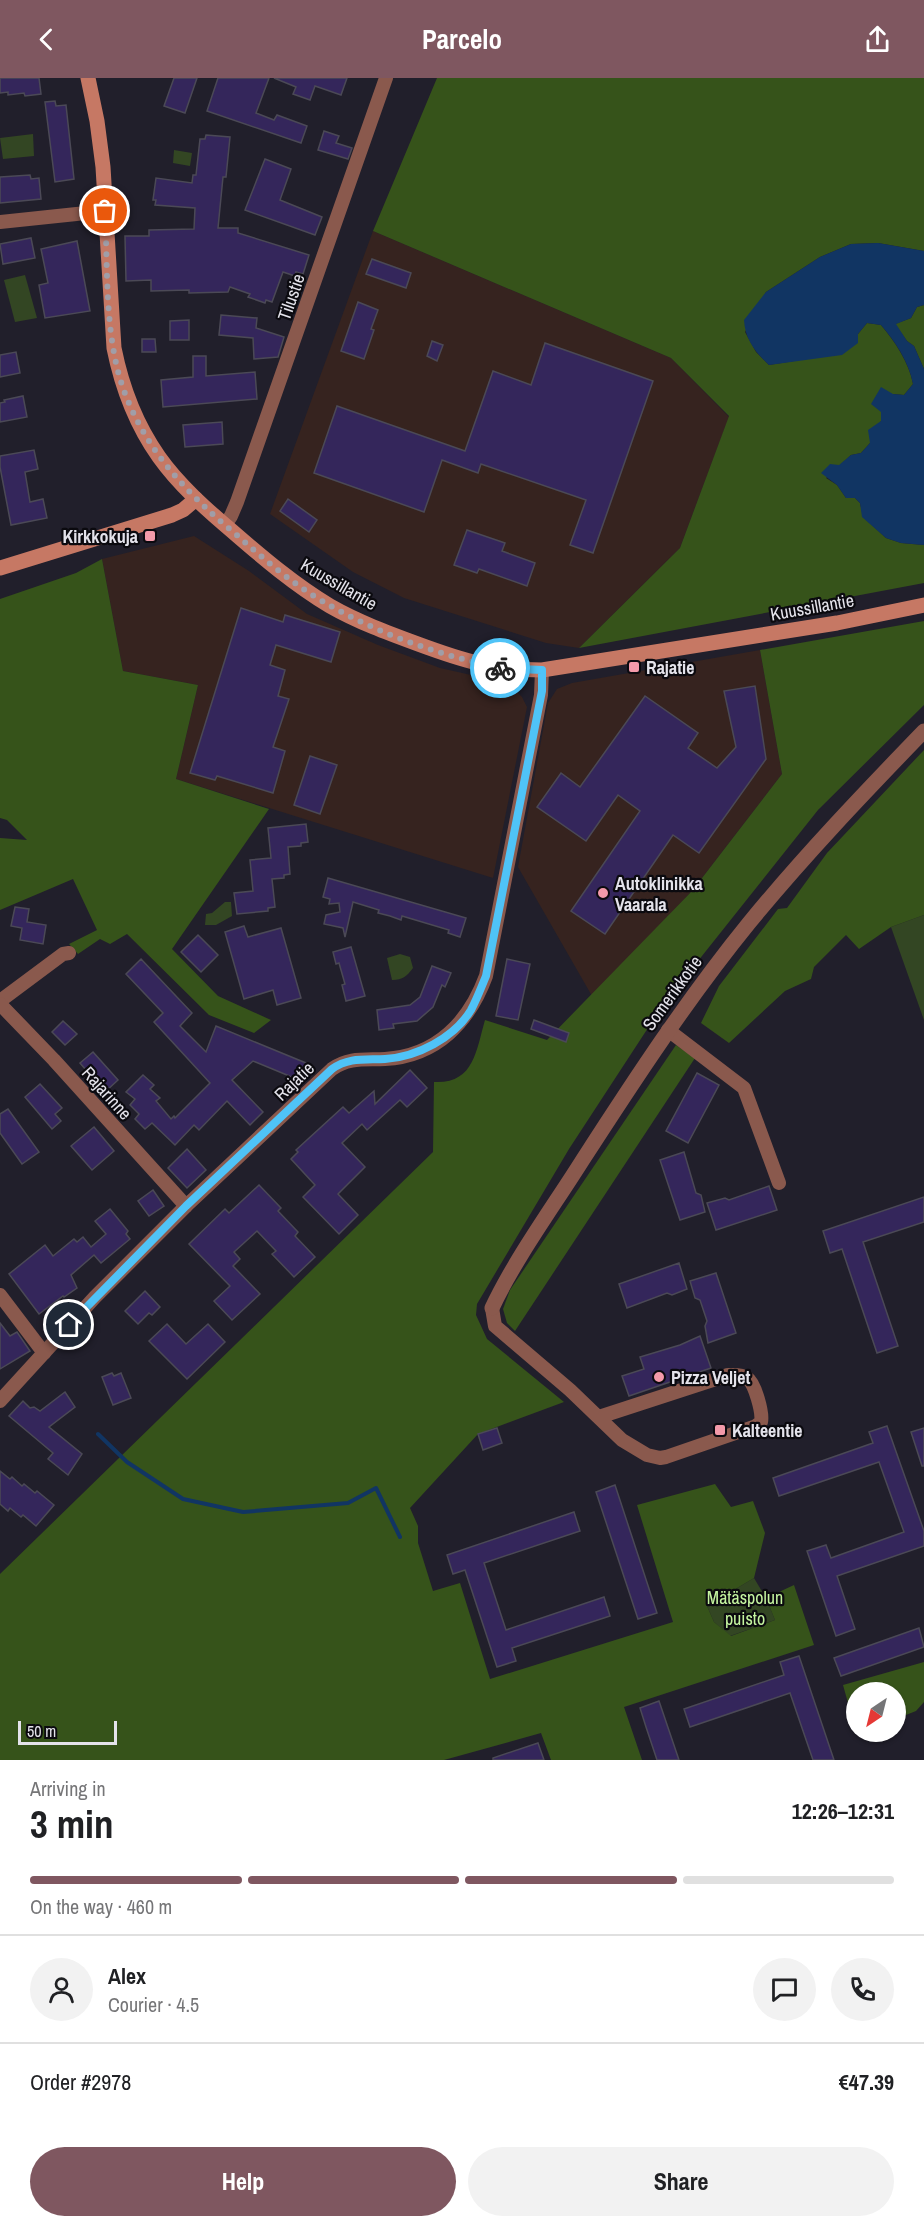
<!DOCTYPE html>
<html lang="en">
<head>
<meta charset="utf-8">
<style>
	body { margin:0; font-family:"Archivo Narrow",sans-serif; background:#f2f2f2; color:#202124; height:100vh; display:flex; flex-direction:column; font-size:22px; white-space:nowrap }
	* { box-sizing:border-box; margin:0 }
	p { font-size:20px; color:#757577 }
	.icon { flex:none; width:33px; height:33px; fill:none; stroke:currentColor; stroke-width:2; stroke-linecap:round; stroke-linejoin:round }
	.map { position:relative; height:1682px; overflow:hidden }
	.drawer { display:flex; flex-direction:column; background:#fff; flex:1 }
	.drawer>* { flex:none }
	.needle { width:39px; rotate:215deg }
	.fabs { position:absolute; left:846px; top:1604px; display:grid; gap:12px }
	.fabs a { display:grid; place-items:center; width:60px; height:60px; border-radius:50%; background:#fff; box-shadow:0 2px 4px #0004; font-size:30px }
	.scale { position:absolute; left:18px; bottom:15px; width:99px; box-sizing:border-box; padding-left:6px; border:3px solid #e4e3eb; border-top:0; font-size:16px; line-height:21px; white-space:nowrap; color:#e4e3eb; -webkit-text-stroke:4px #0b0a0f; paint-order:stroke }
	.pin { position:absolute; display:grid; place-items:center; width:51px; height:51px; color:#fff; margin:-26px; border:3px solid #fff; border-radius:50%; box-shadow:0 2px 6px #0007 }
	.courier { position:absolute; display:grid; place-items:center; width:60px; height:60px; margin:-30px; border:4px solid #4fc3f7; border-radius:50%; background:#fff; color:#222; box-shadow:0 2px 8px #0007 }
	.head em { font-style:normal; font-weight:800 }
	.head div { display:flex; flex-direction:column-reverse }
	.head { display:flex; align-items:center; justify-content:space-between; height:102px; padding:0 30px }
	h1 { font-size:39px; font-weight:800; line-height:45px }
	.bar { display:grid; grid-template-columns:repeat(4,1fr); gap:9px 6px; align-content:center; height:72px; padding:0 30px }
	.bar i { height:8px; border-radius:4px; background:#e0e0e0 }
	.bar .selected { background:#7f5760 }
	.bar p { grid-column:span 4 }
	.line { display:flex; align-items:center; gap:15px; padding:0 30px; border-top:2px solid #e0e0e0 }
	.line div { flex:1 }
	.round { display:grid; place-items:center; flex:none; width:63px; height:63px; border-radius:32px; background:#f2f2f2 }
	.primary-button { display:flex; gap:12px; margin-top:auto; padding:12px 30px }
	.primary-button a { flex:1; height:69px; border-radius:36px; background:#7f5760; color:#fff; font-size:24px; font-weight:800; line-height:69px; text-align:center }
	.primary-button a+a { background:#f2f2f2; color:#202124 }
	header { display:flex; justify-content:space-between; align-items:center; height:78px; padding:0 30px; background:#7f5760; color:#fff; font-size:27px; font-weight:800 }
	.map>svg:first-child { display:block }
	.industrial { fill:#36231f }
	.green { fill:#334623 }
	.forest { fill:#36531a }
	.water { fill:#113563 }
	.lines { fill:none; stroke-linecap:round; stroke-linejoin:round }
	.stream { stroke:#113563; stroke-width:4 }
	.building { fill:#34265b; stroke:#4b4956; stroke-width:1.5 }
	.minor { stroke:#8a594d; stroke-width:14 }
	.tertiary { stroke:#8a594d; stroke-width:15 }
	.secondary { stroke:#c67864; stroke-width:15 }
	.done { stroke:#a09ea8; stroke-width:6; stroke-dasharray:0 10.8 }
	.route { stroke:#4fc3f7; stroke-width:8 }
	.poi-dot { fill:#f39aaa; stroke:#0b0a0f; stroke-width:2 }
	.labels { text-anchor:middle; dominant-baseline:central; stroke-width:4.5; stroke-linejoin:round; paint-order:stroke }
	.street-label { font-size:18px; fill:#e4e3eb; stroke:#0b0a0f }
	.poi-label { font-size:18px; font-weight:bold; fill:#e4e3eb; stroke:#0b0a0f; text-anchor:start }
	.park-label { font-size:18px; fill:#c5f5a0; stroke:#0b0a0f }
</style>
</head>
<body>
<header><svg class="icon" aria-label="back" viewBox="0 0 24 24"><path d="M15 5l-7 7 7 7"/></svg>Parcelo<svg class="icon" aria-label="share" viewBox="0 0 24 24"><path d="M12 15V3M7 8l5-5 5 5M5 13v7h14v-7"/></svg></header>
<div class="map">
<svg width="924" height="1682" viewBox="0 0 924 1682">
	<rect width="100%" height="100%" fill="#211f2b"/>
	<!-- industrial -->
	<g class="industrial">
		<path d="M373,153L671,280L729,339L680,470L579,570L546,565L404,520L353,494L270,436Z"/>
		<path d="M194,458L249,493L307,536L378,567L440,590L480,599L513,610L522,619L527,629L493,800L176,701L198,607L123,593L102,481Z"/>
		<path d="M760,572L782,696L692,813L592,918L518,789L548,625L557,611L572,605Z"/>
	</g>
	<!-- green -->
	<g class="green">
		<path d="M33,56L34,78L3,81L0,60Z"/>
		<path d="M174,72L192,75L190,88L173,85Z"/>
		<path d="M25,197L37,240L15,244L4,202Z"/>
		<path d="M225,824H231L232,838L216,847H205L206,836L212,835Z"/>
		<path d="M924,837V942L891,849Z"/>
		<path d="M400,876L410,879L413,890C407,898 403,902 392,902L387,880Z"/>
		<path d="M754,1500L766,1520L775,1542L730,1558L714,1544L707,1528Z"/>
	</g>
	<!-- forest -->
	<g class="forest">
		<path d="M437,0H924V173L878,165L851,166L820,179L766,214L745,254L756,274L769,287L794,283L858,256L867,245L881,247C895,264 909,284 913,306L904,317L893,316L881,334V343L870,365L861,375L851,377L826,400L837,407L846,420H855L860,425L863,439L886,460L901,465L924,467V505L579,570L680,470L729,338L671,280L373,153Z"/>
		<path d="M924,227V291L914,268L907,263L895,246L911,240L917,229Z"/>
		<path d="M102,481L123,593L198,607L176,701L269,731L172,871L218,918L271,942L254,955L209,937L127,856L110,866L100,861L78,876L69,866L97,852L73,801L0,832V760L27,762L7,742L0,740V521L76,495Z"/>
		<path d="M924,543V627L818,732L663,927L569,1071L477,1226L476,1237L487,1261L564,1324L478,1356L410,1430L418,1448V1465L433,1513L460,1505L490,1601L673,1544L637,1427L715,1406L731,1429L753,1423L765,1455L754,1500L707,1528L714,1544L731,1558L775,1542L766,1520L794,1507L814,1567L624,1629L642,1682H551L541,1655L444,1682H0V1496L433,1074L434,1004C474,1006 476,973 485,942L547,962L692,813L782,696L760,572Z"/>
		<path d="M924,672V837L891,849L859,871L846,857L814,889L811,901L785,913L729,965L701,945L719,908L778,831L787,830L827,775Z"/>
		<path d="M676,967L695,980L515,1253L507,1245L503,1231L510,1212Z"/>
		<path d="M924,1584V1624L916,1633L896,1641V1614H856V1640L850,1632L843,1607Z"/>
	</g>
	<!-- water -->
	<path class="water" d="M878,165L924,173V227L917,229L911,240L896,246L907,263L914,268L924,291V467L901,465L886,460L862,439L860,425L855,420H846L837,407L821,395L830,386L839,387L851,377L861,375L870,365L868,352L881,343V334L871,326L881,309L893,316L904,317L913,306C909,284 895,263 881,247L867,245L858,256V265L842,277L769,287C755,274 745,261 744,242L766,214L820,179L851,166Z"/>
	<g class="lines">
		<!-- stream -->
		<path class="stream" d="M98,1356L127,1384L183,1421L243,1434L348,1425L376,1410L400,1459"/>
	</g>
	<!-- building -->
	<g class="building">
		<path d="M0,0H39L41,16L25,18L24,15L8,17V14L0,15Z"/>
		<path d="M174,0H197L185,35L164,28Z"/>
		<path d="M218,0H269L256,35L274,42L277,37L307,48L301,65L207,33Z"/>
		<path d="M274,0H347L341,17L315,8L310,22L293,16L296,9Z"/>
		<path d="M55,23L56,28L66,27L74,101L55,104L45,24Z"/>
		<path d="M324,53L339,58L336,65L352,70L348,81L318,72Z"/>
		<path d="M206,57L230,59L226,99H223L218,150H238V155L309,177L303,196L296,194L295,198L283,194L272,224L266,222L265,225L248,219L250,216L230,209L228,214L189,215V212L151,213V202L126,203L125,158H149V152L194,151L195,130L155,127L156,122H153L156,100L192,105L193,97H196L200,61H205Z"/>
		<path d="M265,81L291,91L280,122L322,139L315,157L245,132Z"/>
		<path d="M30,97L31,101L39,100L41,121L0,125V99Z"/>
		<path d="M31,160L35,180L3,186L0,166Z"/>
		<path d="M77,163L90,233L45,240L39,207L48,205L41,171Z"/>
		<path d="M372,181L411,195L406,210L366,196Z"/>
		<path d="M358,224L378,232L371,251L374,252L364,281L341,273Z"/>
		<path d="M221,237L257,240L256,250L284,259L278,279L254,281L253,260L219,257Z"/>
		<path d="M189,242V262H170V243Z"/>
		<path d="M142,261H155L156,274H142Z"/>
		<path d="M432,263L443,267L437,283L427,278Z"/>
		<path d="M545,265L653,303L593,475L570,467L586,422L481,386L478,395L442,382L424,434L314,395L337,328L465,373L493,293L531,307Z"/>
		<path d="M16,274L20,295L0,299V277Z"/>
		<path d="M193,278H206V298L255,294L257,321L163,329L161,302L193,299Z"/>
		<path d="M23,318L27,339L0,344V325L5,324L4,322Z"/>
		<path d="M222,344L223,366L185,369L183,347Z"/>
		<path d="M34,372L38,391L25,394L30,424L43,421L47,440L11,447L0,389V378Z"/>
		<path d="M288,421L317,442L309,454L280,433Z"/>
		<path d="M467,452L505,465L502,473L535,485L527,508L479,491L477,495L454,487Z"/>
		<path d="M241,530L283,544L285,537L340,554L331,584L276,567L270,587L285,592L278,618L289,621L273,669L285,673L273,715L217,698L215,702L190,695Z"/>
		<path d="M755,608L766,681L699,775L673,757L605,856L571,833L640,733L618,717L586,763L537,729L561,695L580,709L645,618L698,655L688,670L717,690L736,669L724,613Z"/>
		<path d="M310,678L337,687L320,736L294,727Z"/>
		<path d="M306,746L308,764L301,765V768L288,769L290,796L284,797V800L272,801L275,829L268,830V833L237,836L234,815L253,813L250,782L271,780L268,750Z"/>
		<path d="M328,800L466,840L460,859L448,855L449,852L402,838L401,842L390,838L378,835L379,832L353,824L345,859L343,850L324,846L326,837L340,834L339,825L329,826L330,821L323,819Z"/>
		<path d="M15,829L29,831L27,844L46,847L43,866L20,862L22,850L11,848Z"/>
		<path d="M244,848L248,859L281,850L301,920L277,927L273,912L244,921L225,854Z"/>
		<path d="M198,857L218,877L201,894L181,874Z"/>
		<path d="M351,869L365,918L346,923L342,907L345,906L339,885L336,886L333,874Z"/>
		<path d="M141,881L192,935L180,948L206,974L216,948L306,985L299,1002L253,983L232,1002L263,1034L250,1047L227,1023L199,1052L194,1047L175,1067L152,1045L145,1051L135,1041L139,1036L130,1027L135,1021L126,1014L143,997L154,1007L150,1011L160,1020L156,1023L171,1041L174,1038L175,1040L210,1005L154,944L163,935L126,896Z"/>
		<path d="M507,881L530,886L518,942L496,938Z"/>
		<path d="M432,888L451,895L445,909L442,907L433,929L417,943L393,946L394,950L379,952L377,932L410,927L420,919Z"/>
		<path d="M534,942L569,955L566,964L531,951Z"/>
		<path d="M63,943L77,956L65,967L52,954Z"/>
		<path d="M93,974L118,1002L105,1014L80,985Z"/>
		<path d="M410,992L427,1010L407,1029L400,1022L367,1052L362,1046L342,1065L365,1089L338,1116L358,1137L339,1156L303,1119L315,1107L291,1081L298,1074L296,1072L343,1029L349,1035L374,1013L375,1026Z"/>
		<path d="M697,995L719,1007L688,1065L666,1053Z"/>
		<path d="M40,1006L62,1030L55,1036L61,1043L52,1051L25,1019Z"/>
		<path d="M8,1031L39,1074L22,1086L0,1055V1036Z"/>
		<path d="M94,1049L114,1073L92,1092L71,1068Z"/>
		<path d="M187,1071L206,1092L187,1110L168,1090Z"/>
		<path d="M684,1074L696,1115L701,1117L705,1134L680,1142L660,1082Z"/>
		<path d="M259,1107L281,1130L278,1133L298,1154L295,1158L315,1179L294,1199L272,1176L276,1173L257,1153L234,1174L240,1181L233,1188L260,1216L232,1242L214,1223L230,1208L189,1166L225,1131L229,1135Z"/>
		<path d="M769,1108L777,1132L716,1152L707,1125L725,1120L729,1122Z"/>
		<path d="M153,1112L164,1128L149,1138L138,1123Z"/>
		<path d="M924,1119V1144L863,1164L898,1268L877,1275L842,1171L830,1175L823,1153Z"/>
		<path d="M110,1131L128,1153L126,1156L130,1161L101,1185L94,1177L71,1197L77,1210L64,1219L63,1218L39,1236L9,1196L45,1167L53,1178L74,1161L77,1164L83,1159L91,1169L106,1156L95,1143Z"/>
		<path d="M679,1185L687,1211L672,1217L667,1215L627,1230L619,1206Z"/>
		<path d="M716,1195L736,1255L708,1265L705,1248L707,1243L700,1222L695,1220L690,1203Z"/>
		<path d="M145,1213L160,1229L152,1237L149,1235L138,1246L125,1233Z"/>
		<path d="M0,1245L10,1258L17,1254L30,1273L0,1291Z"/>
		<path d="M167,1246L186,1266L208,1246L225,1264L187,1301L149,1263Z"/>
		<path d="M700,1258L711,1290L629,1318L622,1298L644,1291L640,1279L680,1267Z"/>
		<path d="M112,1295L114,1298L121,1295L131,1320L113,1327L102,1299Z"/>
		<path d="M65,1314L75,1329L49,1349L82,1376L68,1397L48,1381L53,1375L9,1338L23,1323L30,1330L34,1329L40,1333Z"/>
		<path d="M887,1348L924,1453V1468L837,1498L855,1551L836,1558L807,1473L826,1467L831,1480L904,1454L879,1384L779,1418L773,1400L873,1365L869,1354Z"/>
		<path d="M497,1350L502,1365L483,1372L478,1356Z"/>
		<path d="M924,1350V1388H922L911,1354Z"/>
		<path d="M0,1393L10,1401L12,1399L22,1408L24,1406L35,1415L37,1413L54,1427L36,1448L23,1437L21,1439L10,1430L8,1433L0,1426Z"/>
		<path d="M615,1407L657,1535L638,1541L596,1414Z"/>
		<path d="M574,1434L580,1453L484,1485L506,1552L604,1519L610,1538L512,1570L516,1583L497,1589L465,1492L453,1496L447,1477Z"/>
		<path d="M919,1550L924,1569L841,1598L834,1580Z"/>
		<path d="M799,1578L834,1682H813L790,1615L690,1649L684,1631L784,1597L780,1584Z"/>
		<path d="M659,1623L679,1682H657L646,1649L640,1630Z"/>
		<path d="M538,1665L544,1682H493V1680Z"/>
	</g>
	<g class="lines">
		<!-- minor -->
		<g class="minor">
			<path d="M0,144L105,133"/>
			<path d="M225,447L231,438L237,424L386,0"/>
			<path d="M0,923L63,876L69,875"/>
			<path d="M0,926L54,982L186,1128"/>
			<path d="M668,952L744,1010L779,1105"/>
			<path d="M0,1217L44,1275"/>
			<path d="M492,1230L495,1248L570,1312L622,1362L647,1377L660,1380L666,1379L756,1348L761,1344C763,1335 755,1305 747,1300C741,1296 734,1297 728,1297L599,1339"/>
			<path d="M0,1323L95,1219L186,1128L332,991C349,979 365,982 385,981C437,978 469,944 486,898L541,617L542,592"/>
		</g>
		<!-- tertiary -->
		<path class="tertiary" d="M492,1230C515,1181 553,1129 582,1083C635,1001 688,920 749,845C804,778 864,715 924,653"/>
		<!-- secondary -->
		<g class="secondary">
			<path d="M88,0L97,43L103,89L114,270C122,310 135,345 159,379C179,407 206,431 232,453C263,480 295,507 330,528C358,544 388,555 418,566C464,583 493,592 542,592L837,545L924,527"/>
			<path d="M0,490L172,437L183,432L196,421"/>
		</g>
	</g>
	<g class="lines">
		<!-- done -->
		<path class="done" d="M105,133C108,192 104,263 126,318C148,374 187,415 232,453C254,472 275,491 299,508C356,548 432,576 500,590"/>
		<!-- route -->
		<path class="route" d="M69,1247L186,1128L332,991C349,979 365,982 385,981C417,979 454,960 471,932C477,921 481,910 486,898L542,613V592L500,590"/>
	</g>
	<!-- markers -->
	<g class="poi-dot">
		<rect x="144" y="452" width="12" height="12" rx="3"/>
		<rect x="628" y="583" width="12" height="12" rx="3"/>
		<circle cx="603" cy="815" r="6"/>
		<circle cx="659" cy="1299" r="6"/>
		<rect x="714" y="1346" width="12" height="12" rx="3"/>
	</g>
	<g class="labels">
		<!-- street labels -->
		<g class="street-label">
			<text transform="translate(291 219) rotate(-71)">Tilustie</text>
			<text transform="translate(339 506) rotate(30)">Kuussillantie</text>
			<text transform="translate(812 529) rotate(-10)">Kuussillantie</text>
			<text transform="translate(672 915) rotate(-54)">Somerikkotie</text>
			<text transform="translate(294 1003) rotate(-44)">Rajatie</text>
			<text transform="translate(107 1015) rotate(48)">Rajarinne</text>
		</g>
		<!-- poi labels -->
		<g class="poi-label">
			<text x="138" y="458" text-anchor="end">Kirkkokuja</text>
			<text x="646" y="589">Rajatie</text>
			<text x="615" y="805">Autoklinikka<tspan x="615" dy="21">Vaarala</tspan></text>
			<text x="671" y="1299">Pizza Veljet</text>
			<text x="732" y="1352">Kalteentie</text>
		</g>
		<!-- park labels -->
		<g class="park-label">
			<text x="745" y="1519">Mätäspolun<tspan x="745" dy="21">puisto</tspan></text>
		</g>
	</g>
</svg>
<div class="fabs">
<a><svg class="needle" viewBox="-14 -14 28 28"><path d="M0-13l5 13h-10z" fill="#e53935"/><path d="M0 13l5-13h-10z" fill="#757577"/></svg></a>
</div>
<div class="scale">50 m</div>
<div class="pin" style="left:105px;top:133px;background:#ea580c"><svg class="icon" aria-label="bag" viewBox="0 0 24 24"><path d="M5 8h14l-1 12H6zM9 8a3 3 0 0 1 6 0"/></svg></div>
<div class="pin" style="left:69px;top:1247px;background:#1f2937"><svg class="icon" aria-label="home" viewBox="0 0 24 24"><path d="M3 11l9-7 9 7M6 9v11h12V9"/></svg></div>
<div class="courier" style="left:500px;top:590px"><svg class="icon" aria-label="bike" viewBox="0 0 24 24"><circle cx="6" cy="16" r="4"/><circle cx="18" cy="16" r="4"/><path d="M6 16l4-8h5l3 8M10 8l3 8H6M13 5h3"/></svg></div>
</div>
<section class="drawer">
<div class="head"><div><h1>3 min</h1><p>Arriving in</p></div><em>12:26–12:31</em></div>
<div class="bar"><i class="selected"></i><i class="selected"></i><i class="selected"></i><i></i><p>On the way · 460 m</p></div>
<div class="line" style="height:108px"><a class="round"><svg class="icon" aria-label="person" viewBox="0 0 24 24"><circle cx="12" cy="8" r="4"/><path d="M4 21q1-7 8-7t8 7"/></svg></a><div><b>Alex</b><p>Courier · 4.5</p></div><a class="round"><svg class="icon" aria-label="chat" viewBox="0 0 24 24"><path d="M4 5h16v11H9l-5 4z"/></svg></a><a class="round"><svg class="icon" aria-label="phone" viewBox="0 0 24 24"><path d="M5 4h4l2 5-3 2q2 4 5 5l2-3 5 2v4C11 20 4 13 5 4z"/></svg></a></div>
<div class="line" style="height:78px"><div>Order #2978</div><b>€47.39</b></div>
<div class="primary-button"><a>Help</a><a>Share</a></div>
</section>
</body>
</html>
